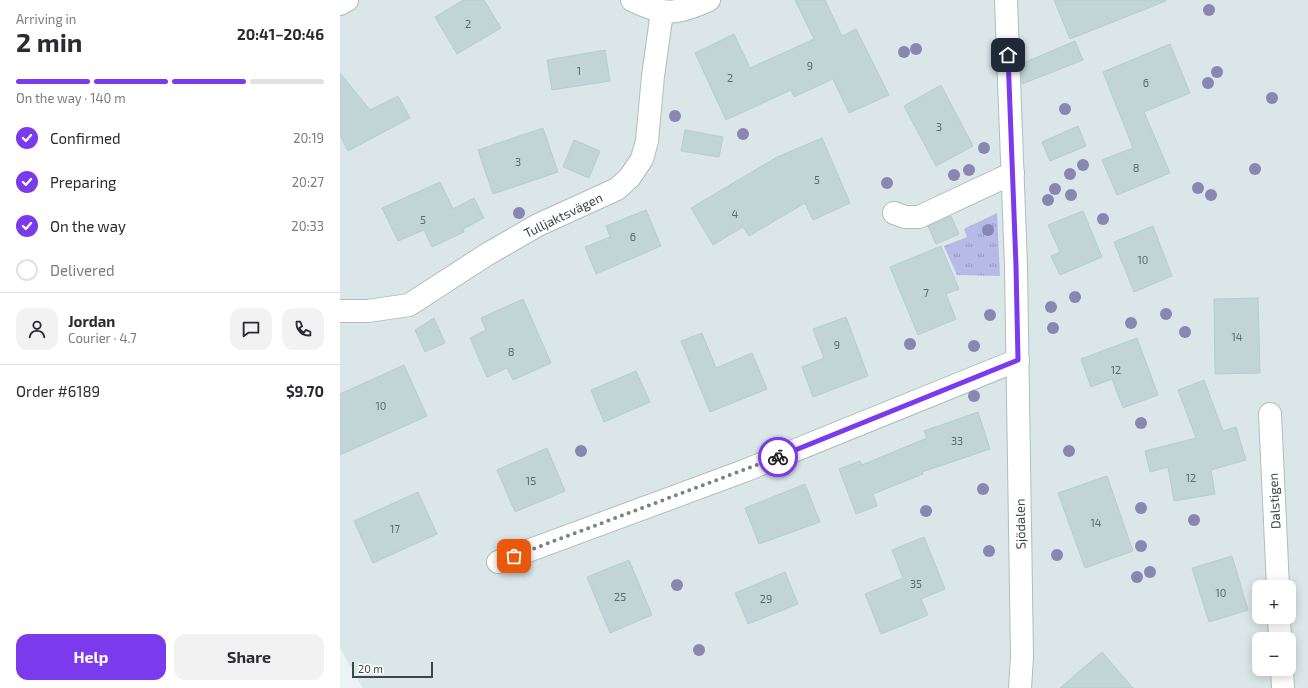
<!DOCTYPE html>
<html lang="en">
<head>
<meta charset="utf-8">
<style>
	body { margin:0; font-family:"Exo 2",sans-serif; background:#f2f2f3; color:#2b2b33; height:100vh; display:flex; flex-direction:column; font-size:15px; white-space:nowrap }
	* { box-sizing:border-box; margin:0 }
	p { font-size:13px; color:#7c7c81 }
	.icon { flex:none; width:22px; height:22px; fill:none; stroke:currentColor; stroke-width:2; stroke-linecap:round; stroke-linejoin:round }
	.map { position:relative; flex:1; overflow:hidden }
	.drawer { display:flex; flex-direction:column; background:#fff; width:340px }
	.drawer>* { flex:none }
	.tools { position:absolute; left:912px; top:580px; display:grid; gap:8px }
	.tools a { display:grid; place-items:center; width:44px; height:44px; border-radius:8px; background:#fff; box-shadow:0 2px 10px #0003; font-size:20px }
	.scale { position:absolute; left:12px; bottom:10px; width:81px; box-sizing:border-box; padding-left:4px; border:2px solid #394849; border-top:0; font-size:11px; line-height:14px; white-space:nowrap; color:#394849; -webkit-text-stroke:3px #fff; paint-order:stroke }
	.pin { position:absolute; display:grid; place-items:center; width:34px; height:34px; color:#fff; margin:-17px; border-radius:8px; box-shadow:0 2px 6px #0006 }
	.courier { position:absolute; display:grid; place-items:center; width:40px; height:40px; margin:-20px; border:3px solid #7c3aed; border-radius:50%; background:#fff; color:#222; box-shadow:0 1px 5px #0007 }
	.head em { font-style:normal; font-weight:700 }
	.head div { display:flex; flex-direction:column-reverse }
	.head { display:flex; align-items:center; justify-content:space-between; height:68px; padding:0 16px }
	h1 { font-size:26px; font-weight:700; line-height:30px }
	.bar { display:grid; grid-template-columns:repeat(4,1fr); gap:6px 4px; align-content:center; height:48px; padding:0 16px }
	.bar i { height:5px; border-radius:3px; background:#e1e1e2 }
	.bar .current { background:#7c3aed }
	.bar p { grid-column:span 4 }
	.line { display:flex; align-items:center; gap:10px; padding:0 16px; border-top:1px solid #e1e1e2 }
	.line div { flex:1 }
	.round { display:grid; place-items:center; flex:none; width:42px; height:42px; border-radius:12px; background:#f2f2f3 }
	ol { padding:0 16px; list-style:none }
	li { display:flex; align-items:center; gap:12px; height:44px }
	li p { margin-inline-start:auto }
	li .icon { padding:4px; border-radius:50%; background:#7c3aed; color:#fff; stroke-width:4 }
	li:last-child { color:#7c7c81 }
	li i { width:22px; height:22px; border:2px solid #e1e1e2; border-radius:50% }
	.button { display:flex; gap:8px; margin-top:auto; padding:8px 16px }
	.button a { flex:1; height:46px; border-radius:12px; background:#7c3aed; color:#fff; font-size:16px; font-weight:700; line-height:46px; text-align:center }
	.button a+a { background:#f2f2f3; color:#2b2b33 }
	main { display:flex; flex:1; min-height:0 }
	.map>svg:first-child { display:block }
	.residential { fill:#dae6e8; fill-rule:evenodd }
	.grass { fill:url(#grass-tufts) }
	.building { fill:#c1d4d6; stroke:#b5ced1 }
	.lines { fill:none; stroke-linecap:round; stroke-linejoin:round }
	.minor-casing { stroke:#aebec0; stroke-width:24 }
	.minor { stroke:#fff; stroke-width:22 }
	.tree { fill:#8787b1 }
	.done { stroke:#778485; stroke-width:4; stroke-dasharray:0 7.2 }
	.route { stroke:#7c3aed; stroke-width:5 }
	.labels { text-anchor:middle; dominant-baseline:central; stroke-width:3; stroke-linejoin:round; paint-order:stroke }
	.number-label { font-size:11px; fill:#5b6b6c }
	.street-label { font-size:13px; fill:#394849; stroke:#fff }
</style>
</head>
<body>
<main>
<section class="drawer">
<div class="head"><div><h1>2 min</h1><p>Arriving in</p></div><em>20:41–20:46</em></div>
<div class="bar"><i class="current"></i><i class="current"></i><i class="current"></i><i></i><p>On the way · 140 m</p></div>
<ol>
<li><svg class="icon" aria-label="check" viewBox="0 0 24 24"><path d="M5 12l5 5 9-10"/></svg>Confirmed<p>20:19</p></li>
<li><svg class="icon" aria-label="check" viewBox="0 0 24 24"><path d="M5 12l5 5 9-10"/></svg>Preparing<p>20:27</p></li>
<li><svg class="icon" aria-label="check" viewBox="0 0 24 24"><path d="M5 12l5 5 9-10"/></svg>On the way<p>20:33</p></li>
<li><i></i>Delivered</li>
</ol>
<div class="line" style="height:72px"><a class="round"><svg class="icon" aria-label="person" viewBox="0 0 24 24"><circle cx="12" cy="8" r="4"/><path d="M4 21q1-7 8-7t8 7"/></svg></a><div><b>Jordan</b><p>Courier · 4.7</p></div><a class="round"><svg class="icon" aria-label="chat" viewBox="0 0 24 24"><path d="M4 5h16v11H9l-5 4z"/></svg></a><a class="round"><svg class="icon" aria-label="phone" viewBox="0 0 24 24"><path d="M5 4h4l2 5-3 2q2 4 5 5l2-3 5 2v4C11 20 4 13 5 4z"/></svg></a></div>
<div class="line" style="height:52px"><div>Order #6189</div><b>$9.70</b></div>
<div class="button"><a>Help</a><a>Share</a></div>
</section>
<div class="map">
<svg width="968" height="688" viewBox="0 0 968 688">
	<defs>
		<pattern id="grass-tufts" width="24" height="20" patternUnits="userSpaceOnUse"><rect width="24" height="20" fill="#b7bae6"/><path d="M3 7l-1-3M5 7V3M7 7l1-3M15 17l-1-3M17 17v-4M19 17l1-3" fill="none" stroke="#9699bc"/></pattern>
	</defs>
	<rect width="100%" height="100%" fill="#ebf3f5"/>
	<!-- residential -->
	<path class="residential" d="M0,0H968V688H23L0,648ZM919,587H949V617H919ZM919,639H949V669H919Z"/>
	<!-- grass -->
	<path class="grass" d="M657,213L660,276L617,275L604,246L627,237L624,229Z"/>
	<!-- building -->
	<g class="building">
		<path d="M123,0H144L161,28L117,54L95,17Z"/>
		<path d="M455,0H485L502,36L516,29L549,95L509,113L493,79L454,97L451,90L386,120L355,53L394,34L410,68L474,39Z"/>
		<path d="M714,0H826V1L730,39Z"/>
		<path d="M735,41L743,60L682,84L681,64Z"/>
		<path d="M830,44L850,93L804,112L830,173L777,195L762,160L793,148L763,72Z"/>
		<path d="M265,50L270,81L212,90L207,60Z"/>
		<path d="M0,73L30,110L58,96L70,118L8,151L0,135Z"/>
		<path d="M601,85L633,146L596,166L564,106Z"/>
		<path d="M738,126L746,146L710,161L702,142Z"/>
		<path d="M203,128L218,172L153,194L138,150Z"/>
		<path d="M345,130L383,137L379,157L341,151Z"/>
		<path d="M482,138L510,203L473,220L465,203L409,236L403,227L373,245L351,208L437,157Z"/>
		<path d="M234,140L260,151L249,178L223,167Z"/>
		<path d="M100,182L113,209L134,198L144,218L123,229L124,232L92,247L84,230L58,241L42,208Z"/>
		<path d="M306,210L321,246L256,274L245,247L270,237L266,226Z"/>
		<path d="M743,211L762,257L720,275L711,256L720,252L708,225Z"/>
		<path d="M611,216L619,234L596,244L588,226Z"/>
		<path d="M813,226L832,276L794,292L774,242Z"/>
		<path d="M601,246L619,289L606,294L616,319L578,335L550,267Z"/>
		<path d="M918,298L920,373L875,374L874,299Z"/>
		<path d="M183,299L211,363L173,380L167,368L147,377L130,338L146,330L141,318Z"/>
		<path d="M506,317L528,376L473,397L462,367L484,358L473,329Z"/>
		<path d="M94,318L105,343L85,352L75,330Z"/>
		<path d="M362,333L376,368L412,353L427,389L370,412L341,341Z"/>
		<path d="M797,338L818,395L783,408L772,379L751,387L741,359Z"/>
		<path d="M64,365L87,416L0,455V394Z"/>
		<path d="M296,371L310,402L264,422L251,390Z"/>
		<path d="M864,380L883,431L896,427L906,460L871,470L875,494L834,501L828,467L810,472L805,451L856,438L838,390Z"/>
		<path d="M638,412L650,449L582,472L583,474L533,494L537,506L516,514L499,469L520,461L522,465L587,438L584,431Z"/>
		<path d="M207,448L225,491L175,512L157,470Z"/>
		<path d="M767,476L793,551L745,568L718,493Z"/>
		<path d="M465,484L480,522L419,544L405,508Z"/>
		<path d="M78,492L97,534L33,563L14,521Z"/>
		<path d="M584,537L605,589L581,599L588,615L541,634L525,594L563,578L552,550Z"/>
		<path d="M892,556L908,610L869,622L852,568Z"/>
		<path d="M289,560L312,615L270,633L247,577Z"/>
		<path d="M445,572L458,604L408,624L395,593Z"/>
		<path d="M762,652L793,688H720Z"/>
	</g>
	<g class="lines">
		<defs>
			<g id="minor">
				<path d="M292,0C324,16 336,15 369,0"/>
				<path d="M666,0L676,266L682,657L680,688"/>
				<path d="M0,4L7,0"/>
				<path d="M554,213L565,217H579L673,173"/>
				<path d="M0,311H28L69,305L146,255L198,225L277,189L290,177L302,159L307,141L313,76L322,12"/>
				<path d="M930,414L938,587"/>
				<path d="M158,562L404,471L678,360"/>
				<path d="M939,617L940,639"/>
				<path d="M942,669L943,688"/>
			</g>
		</defs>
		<!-- minor casing -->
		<use href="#minor" class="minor-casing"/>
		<!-- minor -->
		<use href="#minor" class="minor"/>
	</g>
	<!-- trees -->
	<g class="tree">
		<circle cx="869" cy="10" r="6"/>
		<circle cx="576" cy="49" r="6"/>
		<circle cx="564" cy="52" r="6"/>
		<circle cx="877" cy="72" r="6"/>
		<circle cx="868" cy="83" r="6"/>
		<circle cx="932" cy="98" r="6"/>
		<circle cx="725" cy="109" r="6"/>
		<circle cx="335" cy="116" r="6"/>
		<circle cx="403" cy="134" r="6"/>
		<circle cx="644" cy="148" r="6"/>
		<circle cx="743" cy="165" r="6"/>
		<circle cx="915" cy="169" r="6"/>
		<circle cx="629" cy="170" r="6"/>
		<circle cx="730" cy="174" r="6"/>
		<circle cx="614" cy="175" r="6"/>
		<circle cx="547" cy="183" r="6"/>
		<circle cx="858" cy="188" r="6"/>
		<circle cx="715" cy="189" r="6"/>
		<circle cx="731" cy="195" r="6"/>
		<circle cx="871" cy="195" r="6"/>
		<circle cx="708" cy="200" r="6"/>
		<circle cx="179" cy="213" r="6"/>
		<circle cx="763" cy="219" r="6"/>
		<circle cx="648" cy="230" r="6"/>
		<circle cx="735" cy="297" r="6"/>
		<circle cx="711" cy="307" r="6"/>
		<circle cx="826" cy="314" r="6"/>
		<circle cx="650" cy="315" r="6"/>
		<circle cx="791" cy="323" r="6"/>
		<circle cx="713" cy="328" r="6"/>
		<circle cx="845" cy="332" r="6"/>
		<circle cx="570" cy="344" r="6"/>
		<circle cx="634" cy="346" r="6"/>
		<circle cx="634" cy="396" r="6"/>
		<circle cx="801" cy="423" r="6"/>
		<circle cx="241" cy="451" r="6"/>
		<circle cx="729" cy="451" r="6"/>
		<circle cx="643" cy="489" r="6"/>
		<circle cx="801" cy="508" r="6"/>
		<circle cx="586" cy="511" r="6"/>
		<circle cx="854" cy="520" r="6"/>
		<circle cx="801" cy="546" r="6"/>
		<circle cx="649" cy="551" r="6"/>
		<circle cx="717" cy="555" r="6"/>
		<circle cx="810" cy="572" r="6"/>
		<circle cx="797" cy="577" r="6"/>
		<circle cx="337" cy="585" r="6"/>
		<circle cx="359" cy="650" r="6"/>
	</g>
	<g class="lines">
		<!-- done -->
		<path class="done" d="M174,556L438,457"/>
		<!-- route -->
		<path class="route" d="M438,457L678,360L676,266L668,55"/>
	</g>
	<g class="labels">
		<!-- number labels -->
		<g class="number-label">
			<text x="128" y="23">2</text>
			<text x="470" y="65">9</text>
			<text x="239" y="70">1</text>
			<text x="390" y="77">2</text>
			<text x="806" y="82">6</text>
			<text x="599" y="126">3</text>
			<text x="178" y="161">3</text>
			<text x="796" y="167">8</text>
			<text x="477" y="179">5</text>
			<text x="395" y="213">4</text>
			<text x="83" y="219">5</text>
			<text x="293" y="236">6</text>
			<text x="803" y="259">10</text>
			<text x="586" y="292">7</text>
			<text x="897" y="336">14</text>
			<text x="497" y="344">9</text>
			<text x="171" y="351">8</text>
			<text x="776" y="369">12</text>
			<text x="41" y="405">10</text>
			<text x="617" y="440">33</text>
			<text x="851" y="477">12</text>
			<text x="191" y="480">15</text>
			<text x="756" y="522">14</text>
			<text x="55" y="528">17</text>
			<text x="576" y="583">35</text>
			<text x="881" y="592">10</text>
			<text x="280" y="596">25</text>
			<text x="426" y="598">29</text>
		</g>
		<!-- street labels -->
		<g class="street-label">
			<text transform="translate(223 215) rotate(-26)">Tulljaktsvägen</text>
			<text transform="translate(934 501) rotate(-93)">Dalstigen</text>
			<text transform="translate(680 524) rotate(-91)">Sjödalen</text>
		</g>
	</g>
</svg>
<div class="tools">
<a>+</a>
<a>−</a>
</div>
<div class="scale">20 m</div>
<div class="pin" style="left:174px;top:556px;background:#ea580c"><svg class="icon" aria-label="bag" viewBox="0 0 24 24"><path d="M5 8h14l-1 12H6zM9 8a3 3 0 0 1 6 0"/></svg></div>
<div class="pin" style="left:668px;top:55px;background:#1f2937"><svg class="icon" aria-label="home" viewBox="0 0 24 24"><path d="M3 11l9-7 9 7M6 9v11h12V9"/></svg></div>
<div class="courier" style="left:438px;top:457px"><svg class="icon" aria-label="bike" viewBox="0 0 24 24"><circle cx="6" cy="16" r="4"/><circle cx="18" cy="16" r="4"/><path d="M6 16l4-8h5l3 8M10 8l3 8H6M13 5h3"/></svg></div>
</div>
</main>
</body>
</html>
